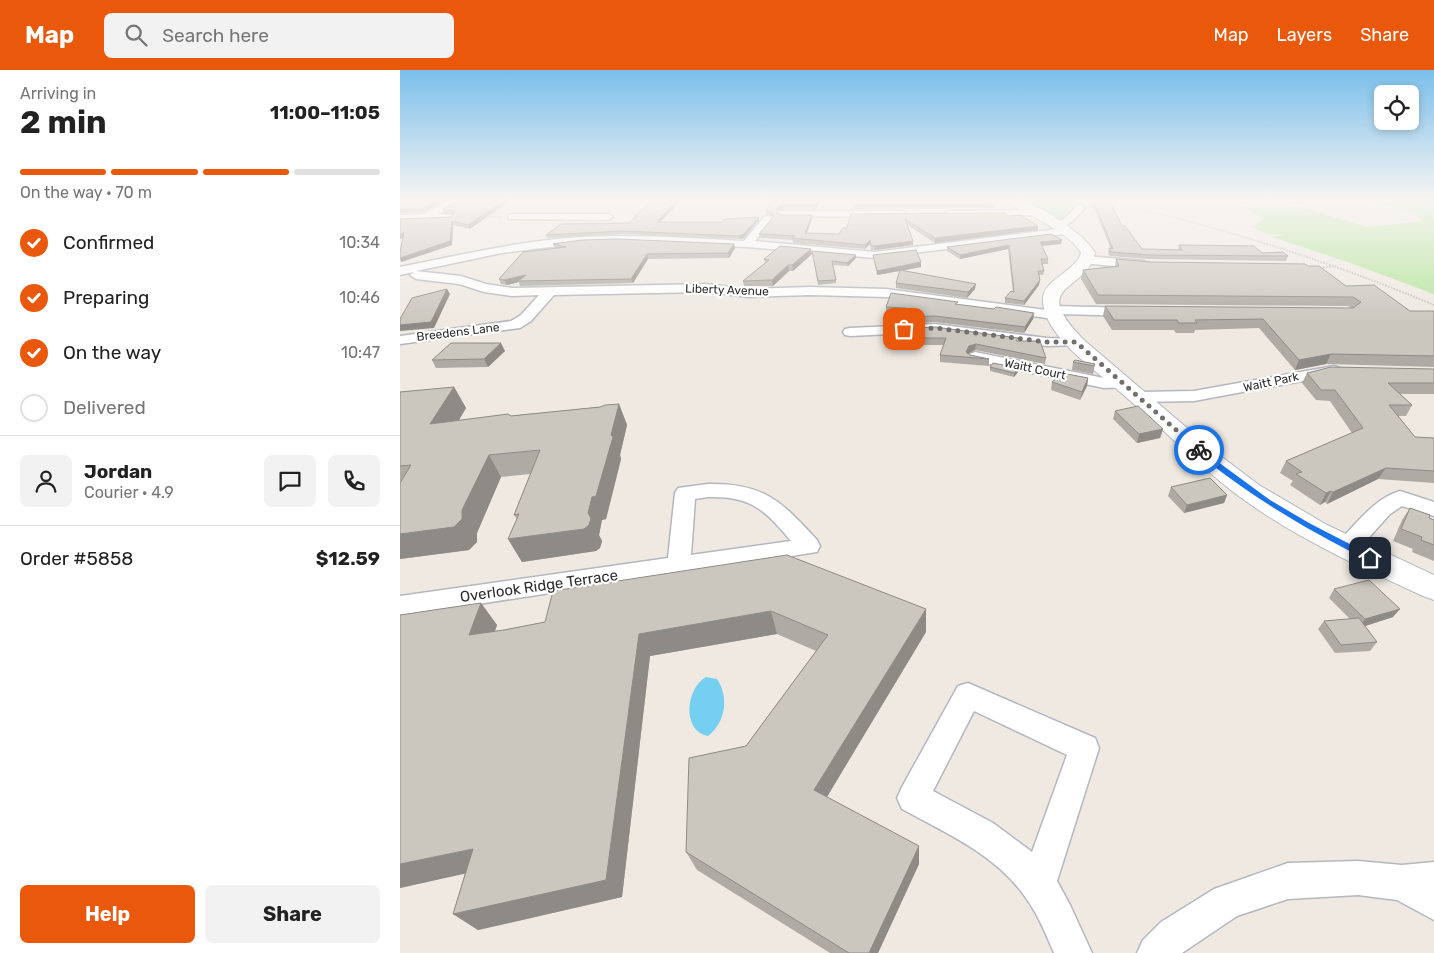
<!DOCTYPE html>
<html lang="en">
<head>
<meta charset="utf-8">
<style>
	body { margin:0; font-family:Rubik,sans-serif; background:#f2f2f2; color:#222; height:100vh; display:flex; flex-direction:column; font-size:19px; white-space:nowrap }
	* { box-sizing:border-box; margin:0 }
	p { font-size:16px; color:#767676 }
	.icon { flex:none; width:28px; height:28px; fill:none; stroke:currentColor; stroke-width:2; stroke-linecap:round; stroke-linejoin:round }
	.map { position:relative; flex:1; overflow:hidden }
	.panel { display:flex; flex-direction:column; background:#fff; width:400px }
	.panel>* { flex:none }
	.tools { position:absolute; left:974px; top:15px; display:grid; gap:10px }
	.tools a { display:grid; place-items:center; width:45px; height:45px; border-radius:8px; background:#fff; box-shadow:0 2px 8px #0003; font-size:25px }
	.pin { position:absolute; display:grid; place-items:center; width:42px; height:42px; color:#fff; margin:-21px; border-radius:10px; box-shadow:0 2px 8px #0006 }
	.courier { position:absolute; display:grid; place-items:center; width:50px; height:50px; margin:-25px; border:4px solid #1a73e8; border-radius:50%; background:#fff; color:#222; box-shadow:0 1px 6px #0007 }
	.head em { font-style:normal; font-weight:700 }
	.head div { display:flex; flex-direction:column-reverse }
	.head { display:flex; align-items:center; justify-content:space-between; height:85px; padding:0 20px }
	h1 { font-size:32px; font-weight:700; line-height:38px }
	.bar { display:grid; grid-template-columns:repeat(4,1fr); gap:8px 5px; align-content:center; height:60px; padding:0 20px }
	.bar i { height:6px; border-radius:4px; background:#e0e0e0 }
	.bar .current { background:#ea580c }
	.bar p { grid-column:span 4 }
	.line { display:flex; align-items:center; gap:12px; padding:0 20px; border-top:1px solid #e0e0e0 }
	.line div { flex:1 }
	.round { display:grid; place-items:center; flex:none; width:52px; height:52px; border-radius:8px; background:#f2f2f2 }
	ol { padding:0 20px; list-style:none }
	li { display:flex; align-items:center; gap:15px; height:55px }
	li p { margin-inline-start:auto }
	li .icon { padding:5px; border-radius:50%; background:#ea580c; color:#fff; stroke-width:4 }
	li:last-child { color:#767676 }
	li i { width:28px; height:28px; border:2px solid #e0e0e0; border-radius:50% }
	.button { display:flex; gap:10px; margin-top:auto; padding:10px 20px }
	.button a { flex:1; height:58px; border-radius:8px; background:#ea580c; color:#fff; font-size:20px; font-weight:700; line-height:58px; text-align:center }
	.button a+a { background:#f2f2f2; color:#222 }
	header { display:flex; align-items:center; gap:30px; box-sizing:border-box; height:70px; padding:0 25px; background:#ea580c; color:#fff }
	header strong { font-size:24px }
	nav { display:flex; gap:28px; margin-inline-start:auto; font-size:18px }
	.search { width:350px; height:45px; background:#f2f2f2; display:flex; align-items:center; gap:12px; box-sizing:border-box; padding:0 18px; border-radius:8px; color:#767676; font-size:19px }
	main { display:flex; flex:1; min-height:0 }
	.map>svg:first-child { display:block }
	.green { fill:#b6e59e }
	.water { fill:#75cff0 }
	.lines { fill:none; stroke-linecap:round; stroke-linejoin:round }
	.street-casing { stroke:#b4b7c1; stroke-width:3 }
	.secondary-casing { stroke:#b4b7c1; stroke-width:2 }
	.path { stroke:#c9c9c9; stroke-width:2; stroke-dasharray:2 1; stroke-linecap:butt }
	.street { fill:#fff; fill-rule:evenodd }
	.secondary { fill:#fff; fill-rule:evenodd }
	.wall { fill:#afaba4 }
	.shaded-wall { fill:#8e8b86 }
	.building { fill:#cbc7bf; stroke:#8e8b86 }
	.route { fill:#1a73e8 }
	.done { stroke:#726f6d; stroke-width:5; stroke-dasharray:0 9 }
	.labels { text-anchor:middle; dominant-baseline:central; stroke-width:4.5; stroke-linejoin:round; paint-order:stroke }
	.far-street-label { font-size:12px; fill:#2e2e2e; stroke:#fff }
	.street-label { font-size:15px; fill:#2e2e2e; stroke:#fff }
</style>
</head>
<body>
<header>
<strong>Map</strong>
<div class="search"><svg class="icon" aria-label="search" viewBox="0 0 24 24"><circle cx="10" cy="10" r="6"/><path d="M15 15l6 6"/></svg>Search here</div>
<nav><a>Map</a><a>Layers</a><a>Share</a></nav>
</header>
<main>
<section class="panel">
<div class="head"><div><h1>2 min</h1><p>Arriving in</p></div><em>11:00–11:05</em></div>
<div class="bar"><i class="current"></i><i class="current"></i><i class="current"></i><i></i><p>On the way · 70 m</p></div>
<ol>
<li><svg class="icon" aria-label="check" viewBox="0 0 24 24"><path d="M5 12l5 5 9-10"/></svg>Confirmed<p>10:34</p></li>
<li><svg class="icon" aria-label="check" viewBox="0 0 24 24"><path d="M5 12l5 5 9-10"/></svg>Preparing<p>10:46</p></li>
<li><svg class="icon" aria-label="check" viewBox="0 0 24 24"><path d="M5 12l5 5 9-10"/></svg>On the way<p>10:47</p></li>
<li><i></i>Delivered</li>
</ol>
<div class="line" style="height:90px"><a class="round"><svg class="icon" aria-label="person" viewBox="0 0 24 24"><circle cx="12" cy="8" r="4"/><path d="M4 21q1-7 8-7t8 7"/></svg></a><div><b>Jordan</b><p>Courier · 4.9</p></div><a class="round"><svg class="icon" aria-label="chat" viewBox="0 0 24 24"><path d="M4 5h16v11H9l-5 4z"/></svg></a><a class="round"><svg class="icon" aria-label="phone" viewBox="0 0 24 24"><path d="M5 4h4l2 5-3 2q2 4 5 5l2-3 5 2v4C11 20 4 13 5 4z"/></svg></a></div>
<div class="line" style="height:65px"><div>Order #5858</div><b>$12.59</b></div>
<div class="button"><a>Help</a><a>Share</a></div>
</section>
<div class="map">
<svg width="1034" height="883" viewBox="0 0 1034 883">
	<rect width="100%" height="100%" fill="#efe9e1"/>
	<!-- green -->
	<g class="green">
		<path d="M623,130H679L663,149H658Z"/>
		<path d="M972,130H1034V224L945,191L872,167L886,165L867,164L853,157L863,149L849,140L838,137L879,135L909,139L967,157L1024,151L1017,147V145Z"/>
	</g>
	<!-- water -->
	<path class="water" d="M306,607L317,609C329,627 326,652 308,666C281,661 286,618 306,607Z"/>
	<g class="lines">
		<defs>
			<g id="street">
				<path d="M51,130H63L38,144L53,145L54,147L53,149L0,151V145L23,144Z"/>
				<path d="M680,134L685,137C677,148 667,160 651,157L650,155C654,151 660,152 665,148C671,144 673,137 680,134Z"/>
				<path d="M634,140L639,143L638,145L549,147L544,144L549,141Z"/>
				<path d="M383,141H503L508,144L503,147L379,146V142Z"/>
				<path d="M113,144H208L213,147L208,150L109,149L108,147L109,145Z"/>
				<path d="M368,146L373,149L355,171L475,182L665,158L670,161L665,164L475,188L347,177L219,172L182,173L102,183L16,201L61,206L86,214L112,218L306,214L349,219L410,217L486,219L646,240L653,236L733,238L740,242L733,246L661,244L660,248L655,249L486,227L410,225L349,227L306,222L154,225L131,251L120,258L0,274V266L111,251L121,245L139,225L112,226L84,222L59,214L16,209L10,205L14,202L0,205V197C61,185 122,170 184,167C237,164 291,168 344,171L364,147Z"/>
				<path d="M686,186L744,191L750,195L744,199L682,193L680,190Z"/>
				<path d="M535,254L647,268L681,269L683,272L681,275L647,276L535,262L450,266L445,265L443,262L445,259L450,258Z"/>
				<path d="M575,282L704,308L731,311L733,314L731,317L704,318L570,290L567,287L570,284Z"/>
				<path d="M934,296L940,298L942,301L940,304L794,331L739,332L733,331L731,327L733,323L739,322L794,321Z"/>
				<path d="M308,414C364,413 381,431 417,470L420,476L417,482L0,546V526L268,488L275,423L278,418ZM308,427C351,426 364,439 391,471L291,485L295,429Z"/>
				<path d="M1000,421L1034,432V446L1002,436L990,444L955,483L947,485L939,483L936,477L939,471C957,453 975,428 1000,421Z"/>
				<path d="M568,613L695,668L699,678L657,811L670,835L692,883H654C646,864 638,845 626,828C597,785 546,763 502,739L497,728L502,717L558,616ZM574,641L667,685L632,782L593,753L533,721Z"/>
				<path d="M958,791L1002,795L1034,792V850L997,830L958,825L888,829L837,846L782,883H737L743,870L761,852L814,819L888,793Z"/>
			</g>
			<path id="secondary" d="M606,130C611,130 617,129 622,130C642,137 686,165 695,183C686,224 626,212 685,271L814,381L859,415L927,455L1034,505V530L1023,526C960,497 896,468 840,427C797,395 761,356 720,322C696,300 645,267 643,232C641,209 675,203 681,183C671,163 627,144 608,133Z"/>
		</defs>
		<!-- street casing -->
		<use href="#street" class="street-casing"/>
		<!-- secondary casing -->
		<use href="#secondary" class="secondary-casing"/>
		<!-- path -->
		<g class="path">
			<path d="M704,130C817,156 927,190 1034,235"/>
			<path d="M82,147H101"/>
			<path d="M920,198L936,196"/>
		</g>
		<!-- street -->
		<use href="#street" class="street"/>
		<!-- secondary -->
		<use href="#secondary" class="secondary"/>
	</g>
	<!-- wall -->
	<g class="wall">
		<path d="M0,130H47L23,142L0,143Z"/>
		<path d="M60,130L70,159L53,155L52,175L1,192L3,168L0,169V149L51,147L54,144L44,143L43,139Z"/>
		<path d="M251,130H281L260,152H322L359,150L344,168L340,169L224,164L148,168L146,165L229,153Z"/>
		<path d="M372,130H420L416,139H383L377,142L382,145L412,149L407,163L439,164L447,158L451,144L608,146L638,160L535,173L506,154L513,175L475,180H471L470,174L465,179L393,173V170L360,168L359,164L373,147L366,144V141Z"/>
		<path d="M691,130H709L722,156L742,179L778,180L779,175L862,183L888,186L886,191L749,189L710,186L708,183L709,178L711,179Z"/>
		<path d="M849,130H904L903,133Z"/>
		<path d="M454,135H594V138L454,139Z"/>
		<path d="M153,174L335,178L329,188L248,189L233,213L120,216L119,212L107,215L101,214L99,209L155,178Z"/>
		<path d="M661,174L642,176L648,189V194H642L644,201L643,205H639L640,210L639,215L624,235L605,233V228L613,222L608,179L560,189L547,181V177Z"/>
		<path d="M412,181L456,185V188L448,196L433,195L436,213L418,215Z"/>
		<path d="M412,184L393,201H389L373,216H344L343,211L365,193L364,189Z"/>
		<path d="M473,185L521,192V197L501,201L575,219L567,228L496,218V213L500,201L477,205Z"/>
		<path d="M716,189L751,192L908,196L946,216L1010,241H1034V297L926,294L895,300L859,258L795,260L794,263H776L774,260H712L703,246L705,236L951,238L948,236L696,234L681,209L683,200L715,197Z"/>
		<path d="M558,235L634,243L633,249L624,263L535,252L505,254V244L486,243V237Z"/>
		<path d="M505,259L617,271L646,288L645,294L575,280L568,284L570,285L589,289V296L540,292V285L544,275H504Z"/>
		<path d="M105,281L88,297L36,298L32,290Z"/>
		<path d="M673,292L695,294L693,304L672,300Z"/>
		<path d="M590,297L618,298V302L614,307L590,301Z"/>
		<path d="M1034,299V324H1000L1012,335L1006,346H998L1015,367L1034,368V413L978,409L927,434L925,432L920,435L890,415L893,411L880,403L886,391L952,363L930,331L916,330L902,313L907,303Z"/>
		<path d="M688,308L687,316L680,330L651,320L652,312Z"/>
		<path d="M54,317L66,338L58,351L200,337L219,334L227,355L220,385L221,389L206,449L202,450L199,465L202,471L200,478L196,481L122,492L108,469L117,449L114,445L130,404L101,407L77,463V472L69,480L0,489V322Z"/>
		<path d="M715,341L763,359L760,368L737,373L713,349Z"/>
		<path d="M771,417L827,425L824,433L784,443L768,426Z"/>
		<path d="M1010,438L1034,450V491L1012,482L1013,479L993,471L1002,450Z"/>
		<path d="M387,485L526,562L427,727L519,776V794L478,883H430L297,800L286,782L346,676L416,581L377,564L250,586L222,827L78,860L53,844L65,803L0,818V545L81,533L97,555L95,561L104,560L145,552Z"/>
		<path d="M934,519L993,547L965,556L977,572L970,581L935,583L918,559L924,551L950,549L929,528Z"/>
	</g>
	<!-- shaded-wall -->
	<g class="shaded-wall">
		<path d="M39,130H47L23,142L21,139Z"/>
		<path d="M105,130H111L70,159L68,155Z"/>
		<path d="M277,130H281L258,155L257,152Z"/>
		<path d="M418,130H420L416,139V135Z"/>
		<path d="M382,135L383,139L377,142V146V139Z"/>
		<path d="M412,145V149L405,167V163Z"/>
		<path d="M359,147V150L344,168L340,169L339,166Z"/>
		<path d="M52,151L53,155L52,175L1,192L0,188Z"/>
		<path d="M638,156V160L535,173V168Z"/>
		<path d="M4,162L6,166L0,169V165Z"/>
		<path d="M470,170V174L465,179V175Z"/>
		<path d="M662,170L661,174L640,176V172Z"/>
		<path d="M513,171V175L475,180V176Z"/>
		<path d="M334,174L335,178L329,188L328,183Z"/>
		<path d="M609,175L608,179L560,189V185Z"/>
		<path d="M411,179L412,184L393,201L392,195Z"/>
		<path d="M247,184L248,189L233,213L231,209Z"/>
		<path d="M456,185V188L448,196L447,193Z"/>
		<path d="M521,192V197L477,205V201Z"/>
		<path d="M388,195L389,201L373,216L372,210Z"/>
		<path d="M126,205L118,211L119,212L107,215L104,210Z"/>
		<path d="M640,210L639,215L624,235V231Z"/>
		<path d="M576,214L575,219L567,228L568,222Z"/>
		<path d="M47,219L50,224L34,258L0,261V255Z"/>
		<path d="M634,243L633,249L624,263L625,257Z"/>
		<path d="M101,273L105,281L88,297L84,289Z"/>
		<path d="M576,274L575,280L569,283L566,288V282L569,276Z"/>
		<path d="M931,284L926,294L895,300L899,290Z"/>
		<path d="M618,298V302L614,307V303Z"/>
		<path d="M688,308L687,316L680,330L682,322Z"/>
		<path d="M54,317L66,338L44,376L30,354Z"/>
		<path d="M219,334L227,355L220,385L221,389L206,449L202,450L199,465L202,471L200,478L196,481L122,492L108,469L188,443L192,427Z"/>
		<path d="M763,359L760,368L737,373L739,364Z"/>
		<path d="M89,385L101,407L77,463V472L69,480L0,489V464L62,440Z"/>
		<path d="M986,398L978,409L927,434L933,422Z"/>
		<path d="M931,421L925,432L920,435L926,423Z"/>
		<path d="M827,425L824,433L784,443L787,435Z"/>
		<path d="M81,533L97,555L86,587L69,565Z"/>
		<path d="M526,539V562L419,740L414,720Z"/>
		<path d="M1000,539L993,547L959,558L965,549Z"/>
		<path d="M371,541L377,564L250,586L222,827L78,860L53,844L239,564Z"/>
		<path d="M519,776V794L478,883H469Z"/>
		<path d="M73,779L95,797L0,818V794Z"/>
	</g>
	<!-- building -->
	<g class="building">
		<path d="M0,130H39L21,139L0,140Z"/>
		<path d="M60,130H105L68,155L52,151L50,171L0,188V182L4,162L0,165V149L51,147L54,144L53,141L43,139Z"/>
		<path d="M251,130H277L257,152H322L325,149L359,147L344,164L339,166L223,161L146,165L161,154L229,153Z"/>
		<path d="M372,130H418L416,135H382L377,139L376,142L382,145H412L405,163L439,164L443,158H447L451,144L605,143L608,146L620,145L638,156L535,168L505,149L513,171L475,176H471L470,170L465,175L392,168L395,166L359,164L374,146L373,144L366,141Z"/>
		<path d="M455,130H588L594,135H454Z"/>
		<path d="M693,130H709L722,156H725L742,179L782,180L779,175L854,176L862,183L883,182L888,186L750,185L711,182L709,178L713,179Z"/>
		<path d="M651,164L662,170L640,172L648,189H641L644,201H638L640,210L624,231L605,228L611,221L614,222L609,175L560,185L547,177Z"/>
		<path d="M218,169L334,174L328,183L247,184L231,209L118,211L126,205L104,210L99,209L123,182L166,177L153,174L181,170Z"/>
		<path d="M380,176L411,179L392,195H388L372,210L343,211L369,190L364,189Z"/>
		<path d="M516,180L521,192L477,201L473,185Z"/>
		<path d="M412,181L456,185L447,193L432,191L436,210L418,211Z"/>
		<path d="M716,189L751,192L905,194L908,196H919L946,216L974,215L1010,241H1034V286L931,284L899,290L863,249L795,250L797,253H779L777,250H714L705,236L953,238L961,232L953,227L698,225L683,200L719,196Z"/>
		<path d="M500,200L576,214L568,222L496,213Z"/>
		<path d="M47,219L31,252L0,255V249L12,228Z"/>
		<path d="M491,223L558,232L555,234L594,239L596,237L634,243L625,257L535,246L505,247L506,238L486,237Z"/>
		<path d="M535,257L618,268L616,271H640L646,288L576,274L569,276L566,282L570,285L589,289L540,285L546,268H504L505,259Z"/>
		<path d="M51,273H101L84,289L32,290Z"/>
		<path d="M675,290L695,294L694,296L673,292Z"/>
		<path d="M593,293L618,298L614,303L590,297Z"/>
		<path d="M931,297L1034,299V313H988L1012,335H989L1015,367L1034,368V401L986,398L933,422L931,421L926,423L896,404L902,402L886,391L963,358L935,320H921L907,303Z"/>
		<path d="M662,303L688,308L682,322L652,312Z"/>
		<path d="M54,317L30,354L108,344L111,346L200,337L205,335L219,334L211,365L213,367L196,426L192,427L188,443L191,448L189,455L184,459L108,469L119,444L114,445L140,380L89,385L62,440V449L54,457L0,464V413L11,395L0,396V322Z"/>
		<path d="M738,336L763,359L739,364L715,341Z"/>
		<path d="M810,408L827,425L787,435L771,417Z"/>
		<path d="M1010,438L1030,445L1029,448L1034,450V475L1021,470L1022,467L1001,459Z"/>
		<path d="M387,485L526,539L414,720L519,776L469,883H449L286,782L289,688L346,676L428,565L371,541L239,564L206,810L53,844L73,779L0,794V545L81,533L69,565L104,560L145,552L153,521Z"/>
		<path d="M969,510L1000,539L965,549L934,519Z"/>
		<path d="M959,548L977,572L941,575L924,551Z"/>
	</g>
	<!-- sky -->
	<linearGradient id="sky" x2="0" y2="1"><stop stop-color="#7abfeb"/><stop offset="0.51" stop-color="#f8f5f2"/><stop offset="1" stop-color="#f8f5f2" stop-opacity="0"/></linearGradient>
	<rect width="1034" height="253" fill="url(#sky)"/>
	<!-- route -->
	<path class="route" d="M799,378L870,430L909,453L973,486V490H967C904,458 851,427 796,382L795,380Z"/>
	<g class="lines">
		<!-- done -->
		<path class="done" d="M504,259L535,258L647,272H676L799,380"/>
	</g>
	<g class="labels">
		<!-- far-street labels -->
		<g class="far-street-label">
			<text transform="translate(327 220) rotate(2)">Liberty Avenue</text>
			<text transform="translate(58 262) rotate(-7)">Breedens Lane</text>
			<text transform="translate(635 299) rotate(12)">Waitt Court</text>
			<text transform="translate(871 312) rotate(-12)">Waitt Park</text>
		</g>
		<!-- street labels -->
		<g class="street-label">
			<text transform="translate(139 516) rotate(-8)">Overlook Ridge Terrace</text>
		</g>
	</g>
</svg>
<div class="tools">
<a><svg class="icon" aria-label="locate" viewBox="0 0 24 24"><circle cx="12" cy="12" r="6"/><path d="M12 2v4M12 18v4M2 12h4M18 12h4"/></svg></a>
</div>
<div class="pin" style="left:504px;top:259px;background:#ea580c"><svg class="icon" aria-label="bag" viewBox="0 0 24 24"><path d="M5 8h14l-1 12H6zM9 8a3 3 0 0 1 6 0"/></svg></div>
<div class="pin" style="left:970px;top:488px;background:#1f2937"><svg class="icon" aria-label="home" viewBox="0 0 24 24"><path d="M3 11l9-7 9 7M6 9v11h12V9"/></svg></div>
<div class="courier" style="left:799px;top:380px"><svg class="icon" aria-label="bike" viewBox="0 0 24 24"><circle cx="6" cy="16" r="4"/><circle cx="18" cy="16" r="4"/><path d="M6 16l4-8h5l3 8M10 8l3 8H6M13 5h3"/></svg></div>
</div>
</main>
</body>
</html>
